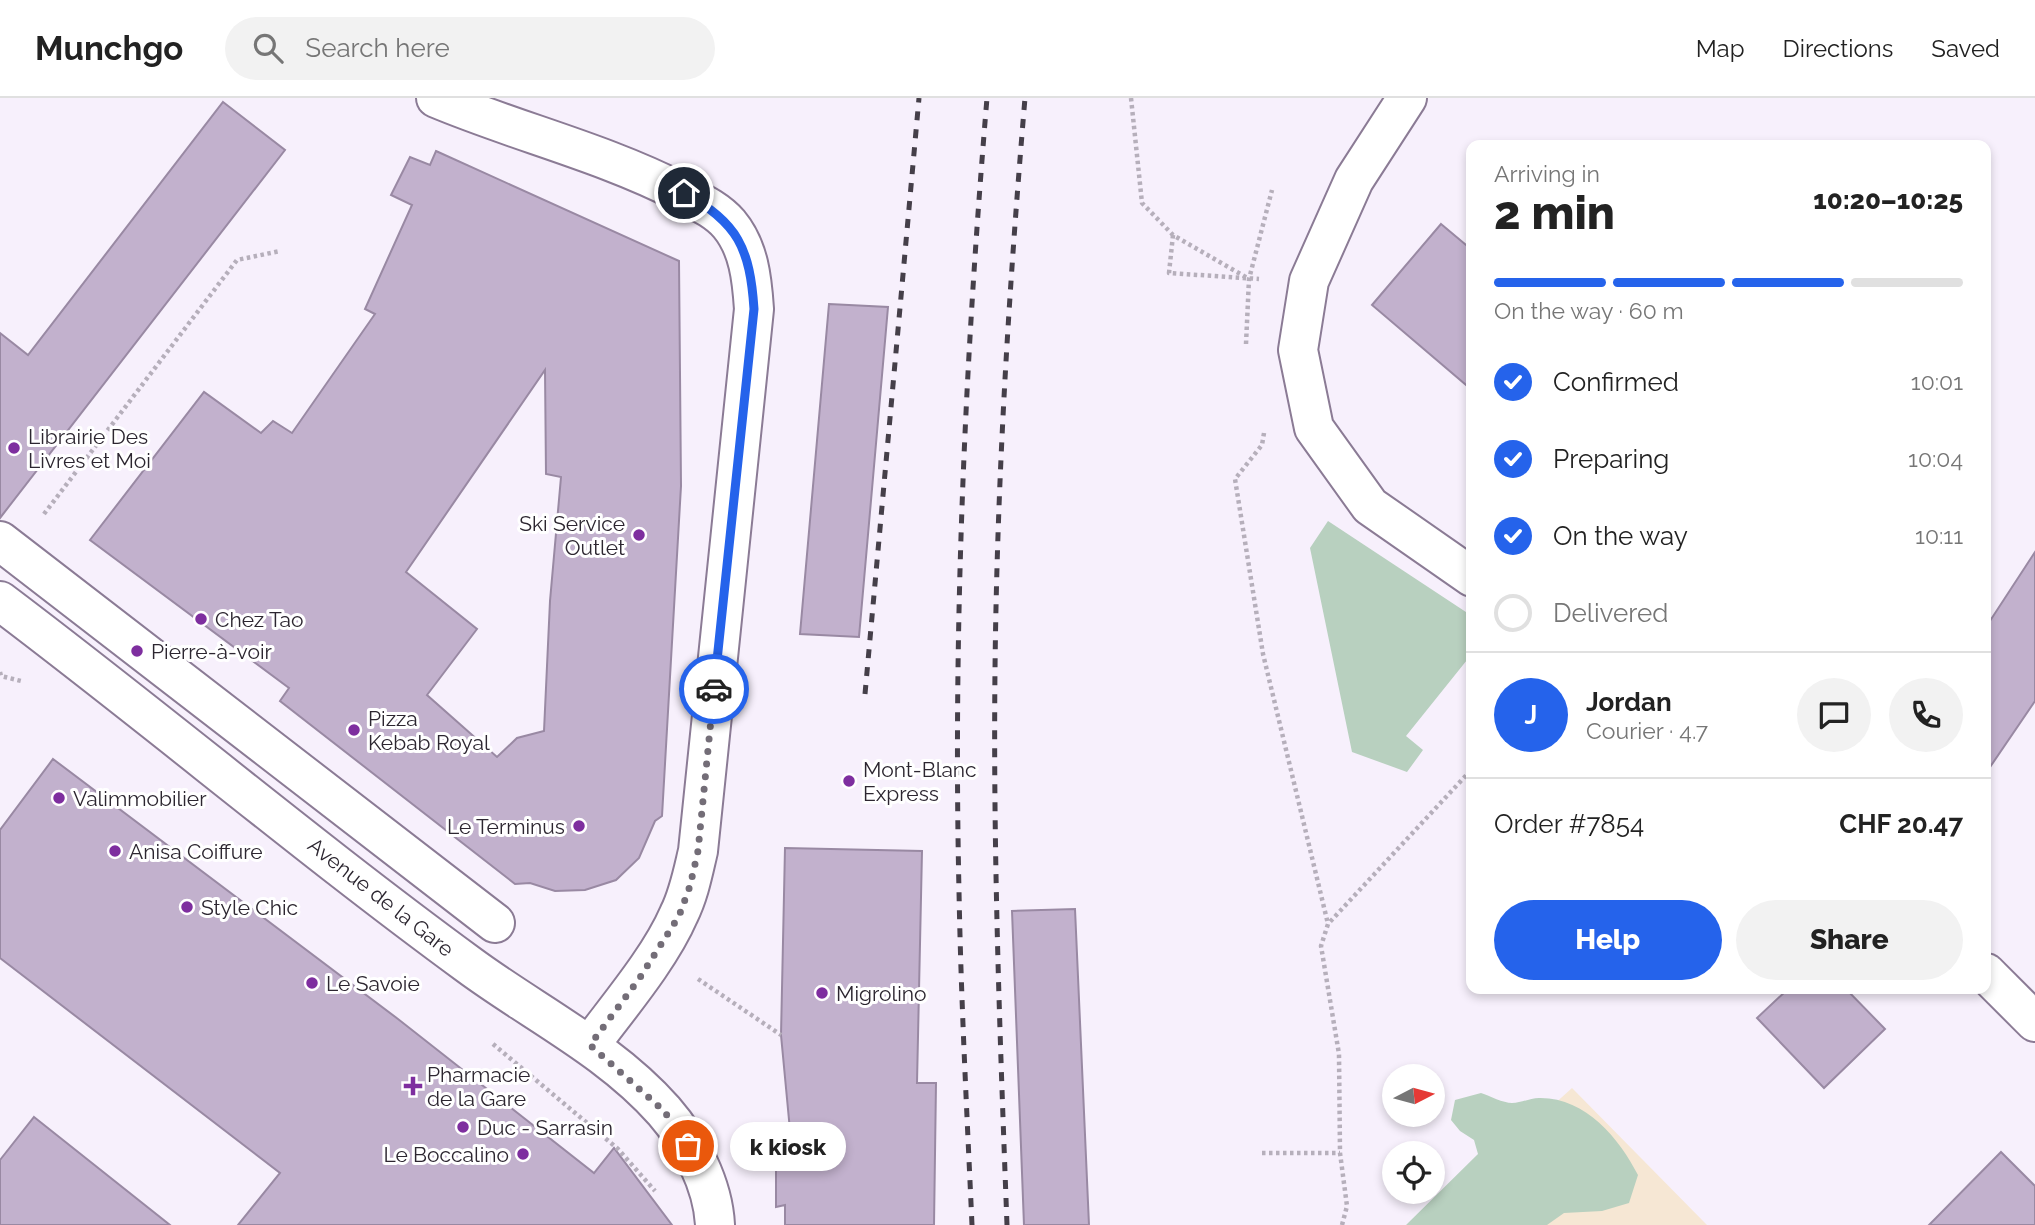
<!DOCTYPE html>
<html lang="en">
<head>
<meta charset="utf-8">
<style>
	body { margin:0; font-family:Raleway,sans-serif; background:#f2f2f2; color:#222; height:100vh; display:flex; flex-direction:column; font-size:26px; white-space:nowrap }
	* { box-sizing:border-box; margin:0 }
	p { font-size:23px; color:#767676 }
	.icon { flex:none; width:38px; height:38px; fill:none; stroke:currentColor; stroke-width:2; stroke-linecap:round; stroke-linejoin:round }
	.map { position:relative; flex:1; overflow:hidden }
	.side { position:absolute; left:1466px; top:42px; width:525px; height:854px; display:flex; flex-direction:column; background:#fff; border-radius:14px; box-shadow:0 4px 10px #0003 }
	.side>* { flex:none }
	.needle { width:46px; rotate:84deg }
	.buttons { position:absolute; left:1382px; top:966px; display:grid; gap:14px }
	.buttons a { display:grid; place-items:center; width:63px; height:63px; border-radius:50%; background:#fff; box-shadow:0 4px 10px #0003; font-size:35px }
	.pin { position:absolute; display:grid; place-items:center; width:60px; height:60px; color:#fff; margin:-30px; border:4px solid #fff; border-radius:50%; box-shadow:0 2px 7px #0007 }
	.courier { position:absolute; display:grid; place-items:center; width:70px; height:70px; margin:-35px; border:5px solid #2563eb; border-radius:50%; background:#fff; color:#222; box-shadow:0 2px 9px #0007 }
	.bubble { position:absolute; height:49px; border-radius:24px; background:#fff; box-shadow:0 4px 10px #0003; font-size:23px; font-weight:800; line-height:49px; text-align:center }
	.head em { font-style:normal; font-weight:800 }
	.head div { display:flex; flex-direction:column-reverse }
	.head { display:flex; align-items:center; justify-content:space-between; height:119px; padding:0 28px }
	h1 { font-size:46px; font-weight:800; line-height:52px }
	.bar { display:grid; grid-template-columns:repeat(4,1fr); gap:10px 7px; align-content:center; height:84px; padding:0 28px }
	.bar i { height:9px; border-radius:5px; background:#e0e0e0 }
	.bar .selected { background:#2563eb }
	.bar p { grid-column:span 4 }
	.line { display:flex; align-items:center; gap:18px; padding:0 28px; border-top:2px solid #e0e0e0 }
	.line div { flex:1 }
	.round { display:grid; place-items:center; flex:none; width:74px; height:74px; border-radius:37px; background:#f2f2f2 }
	ol { padding:0 28px; list-style:none }
	li { display:flex; align-items:center; gap:21px; height:77px }
	li p { margin-inline-start:auto }
	li .icon { padding:7px; border-radius:50%; background:#2563eb; color:#fff; stroke-width:4 }
	li:last-child { color:#767676 }
	li i { width:38px; height:38px; border:4px solid #e0e0e0; border-radius:50% }
	.primary-button { display:flex; gap:14px; margin-top:auto; padding:14px 28px }
	.primary-button a { flex:1; height:80px; border-radius:42px; background:#2563eb; color:#fff; font-size:28px; font-weight:800; line-height:80px; text-align:center }
	.primary-button a+a { background:#f2f2f2; color:#222 }
	header { display:flex; align-items:center; gap:42px; box-sizing:border-box; height:98px; padding:0 35px; background:#fff; border-bottom:2px solid #e0e0e0 }
	header strong { font-size:33px }
	nav { display:flex; gap:38px; margin-inline-start:auto; font-size:24px }
	.search { width:490px; height:63px; background:#f2f2f2; display:flex; align-items:center; gap:18px; box-sizing:border-box; padding:0 24px; border-radius:38px; color:#767676; font-size:26px }
	.map>svg:first-child { display:block }
	.education { fill:#f6e7d4 }
	.green { fill:#b8d0bf }
	.building { fill:#c2b1cd; stroke:#9989a3; stroke-width:2; fill-rule:evenodd }
	.lines { fill:none; stroke-linecap:round; stroke-linejoin:round }
	.pedestrian-casing { stroke:#8b7b95; stroke-width:42 }
	.minor-casing { stroke:#8b7b95; stroke-width:42 }
	.tertiary-casing { stroke:#8b7b95; stroke-width:42 }
	.path { stroke:#b6afbb; stroke-width:4.5; stroke-dasharray:3.5 3.5; stroke-linecap:butt }
	.pedestrian { stroke:#fff; stroke-width:38 }
	.minor { stroke:#fff; stroke-width:38 }
	.tertiary { stroke:#fff; stroke-width:38 }
	.rail { stroke:#453f49; stroke-width:5; stroke-dasharray:9 9; stroke-linecap:butt }
	.done { stroke:#736d77; stroke-width:7; stroke-dasharray:0 12.6 }
	.route { stroke:#2563eb; stroke-width:9 }
	.poi-dot { fill:#7e2e9f; stroke:#fff; stroke-width:2.5 }
	.labels { text-anchor:middle; dominant-baseline:central; stroke-width:6; stroke-linejoin:round; paint-order:stroke }
	.poi-label { font-size:21px; fill:#2c2630; stroke:#fff; text-anchor:start }
	.street-label { font-size:21px; fill:#2c2630; stroke:#fff }
</style>
</head>
<body>
<header>
<strong>Munchgo</strong>
<div class="search"><svg class="icon" aria-label="search" viewBox="0 0 24 24"><circle cx="10" cy="10" r="6"/><path d="M15 15l6 6"/></svg>Search here</div>
<nav><a>Map</a><a>Directions</a><a>Saved</a></nav>
</header>
<div class="map">
<svg width="2035" height="1127" viewBox="0 0 2035 1127">
	<rect width="100%" height="100%" fill="#f7f0fc"/>
	<!-- education -->
	<path class="education" d="M1572,990L1707,1127H1423L1519,1038Z"/>
	<!-- green -->
	<g class="green">
		<path d="M1328,423L1472,518V565L1467,562L1406,638L1423,652L1407,674L1352,654L1310,450Z"/>
		<path d="M1481,995C1490,998 1503,1005 1512,1005C1521,1005 1530,1000 1539,1000C1585,999 1619,1040 1638,1077L1629,1105L1602,1113L1564,1115L1547,1127H1406L1478,1056L1474,1042L1460,1033L1451,1022L1455,1002Z"/>
	</g>
	<!-- building -->
	<g class="building">
		<path d="M223,4L285,52L0,420V235L28,257Z"/>
		<path d="M436,53L679,163L681,388L662,718L655,723L639,760L616,782L585,792L555,793L530,785L515,786L280,603L289,590L90,442L204,294L261,335L273,323L292,335L375,216L365,211L412,107L391,97L410,59L430,67ZM545,272L546,376L561,379L550,503L544,633L517,640L497,659L427,597L477,531L406,474Z"/>
		<path d="M1441,126L1472,152V292L1372,207Z"/>
		<path d="M829,206L888,209L859,539L800,536Z"/>
		<path d="M2035,454V603L1986,675V529Z"/>
		<path d="M53,661L398,921L594,1075L614,1050L672,1127H238L280,1075L0,860V732Z"/>
		<path d="M785,750L922,753L917,985H936L934,1127H785V1107L776,1109V1040L791,1043L781,937Z"/>
		<path d="M1075,811L1089,1127H1024L1012,813Z"/>
		<path d="M1788,891H1846L1885,931L1824,990L1757,920Z"/>
		<path d="M34,1019L170,1127H0V1062Z"/>
		<path d="M2001,1054L2035,1088V1127H1929Z"/>
	</g>
	<g class="lines">
		<defs>
			<path id="pedestrian" d="M0,443L495,825"/>
			<g id="minor">
				<path d="M436,0C517,34 602,54 680,94C697,103 716,111 729,126C749,150 752,181 754,211L698,753C693,774 689,796 679,816C660,860 619,908 590,947"/>
				<path d="M1407,0L1354,82L1309,183L1298,252L1314,330L1370,408L1472,479"/>
				<path d="M1986,875L2035,924"/>
			</g>
			<path id="tertiary" d="M0,503C158,622 309,750 469,867C534,915 609,951 664,1013C690,1043 713,1086 715,1127"/>
		</defs>
		<!-- pedestrian casing -->
		<use href="#pedestrian" class="pedestrian-casing"/>
		<!-- minor casing -->
		<use href="#minor" class="minor-casing"/>
		<!-- tertiary casing -->
		<use href="#tertiary" class="tertiary-casing"/>
		<!-- path -->
		<g class="path">
			<path d="M1131,0L1142,105L1173,137L1249,181"/>
			<path d="M1173,137L1169,175L1259,181"/>
			<path d="M1246,246L1249,181L1272,92"/>
			<path d="M1264,335L1262,347L1235,381L1263,556L1328,826"/>
			<path d="M44,416L237,162L280,153"/>
			<path d="M0,574L1,578L21,583"/>
			<path d="M698,881L781,937"/>
			<path d="M493,946L618,1051L655,1093"/>
			<path d="M1262,1055H1340"/>
			<path d="M1342,1127L1347,1108L1340,1055L1339,956L1321,848L1328,826L1472,671"/>
		</g>
		<!-- pedestrian -->
		<use href="#pedestrian" class="pedestrian"/>
		<!-- minor -->
		<use href="#minor" class="minor"/>
		<!-- tertiary -->
		<use href="#tertiary" class="tertiary"/>
		<!-- rail -->
		<g class="rail">
			<path d="M865,596L919,0"/>
			<path d="M972,1127C967,1016 961,904 959,793C953,528 965,263 987,0"/>
			<path d="M1007,1127C1000,942 993,757 995,572C997,381 1009,190 1025,0"/>
		</g>
	</g>
	<g class="lines">
		<!-- done -->
		<path class="done" d="M688,1048L664,1013L590,947L639,881L679,818L690,788L698,753L714,591"/>
		<!-- route -->
		<path class="route" d="M684,95C738,124 750,151 754,211L714,591"/>
	</g>
	<!-- markers -->
	<g class="poi-dot">
		<circle cx="14" cy="350" r="7"/>
		<circle cx="639" cy="437" r="7"/>
		<circle cx="201" cy="521" r="7"/>
		<circle cx="137" cy="553" r="7"/>
		<circle cx="354" cy="632" r="7"/>
		<circle cx="849" cy="683" r="7"/>
		<circle cx="59" cy="700" r="7"/>
		<circle cx="579" cy="728" r="7"/>
		<circle cx="115" cy="753" r="7"/>
		<circle cx="187" cy="809" r="7"/>
		<circle cx="312" cy="885" r="7"/>
		<circle cx="822" cy="895" r="7"/>
		<path d="M409.5 977.5h7v7h7v7h-7v7h-7v-7h-7v-7h7z"/>
		<circle cx="463" cy="1029" r="7"/>
		<circle cx="523" cy="1056" r="7"/>
	</g>
	<g class="labels">
		<!-- poi labels -->
		<g class="poi-label">
			<text x="28" y="338">Librairie Des<tspan x="28" dy="24">Livres et Moi</tspan></text>
			<text x="625" y="425" text-anchor="end">Ski Service<tspan x="625" dy="24">Outlet</tspan></text>
			<text x="215" y="521">Chez Tao</text>
			<text x="151" y="553">Pierre-à-voir</text>
			<text x="368" y="620">Pizza<tspan x="368" dy="24">Kebab Royal</tspan></text>
			<text x="863" y="671">Mont-Blanc<tspan x="863" dy="24">Express</tspan></text>
			<text x="73" y="700">Valimmobilier</text>
			<text x="565" y="728" text-anchor="end">Le Terminus</text>
			<text x="129" y="753">Anisa Coiffure</text>
			<text x="201" y="809">Style Chic</text>
			<text x="326" y="885">Le Savoie</text>
			<text x="836" y="895">Migrolino</text>
			<text x="427" y="976">Pharmacie<tspan x="427" dy="24">de la Gare</tspan></text>
			<text x="477" y="1029">Duc - Sarrasin</text>
			<text x="509" y="1056" text-anchor="end">Le Boccalino</text>
		</g>
		<!-- street labels -->
		<g class="street-label">
			<text transform="translate(381 799) rotate(38)">Avenue de la Gare</text>
		</g>
	</g>
</svg>
<div class="buttons">
<a><svg class="needle" viewBox="-14 -14 28 28"><path d="M0-13l5 13h-10z" fill="#e53935"/><path d="M0 13l5-13h-10z" fill="#767676"/></svg></a>
<a><svg class="icon" aria-label="locate" viewBox="0 0 24 24"><circle cx="12" cy="12" r="6"/><path d="M12 2v4M12 18v4M2 12h4M18 12h4"/></svg></a>
</div>
<div class="pin" style="left:688px;top:1048px;background:#ea580c"><svg class="icon" aria-label="bag" viewBox="0 0 24 24"><path d="M5 8h14l-1 12H6zM9 8a3 3 0 0 1 6 0"/></svg></div>
<div class="pin" style="left:684px;top:95px;background:#1f2937"><svg class="icon" aria-label="home" viewBox="0 0 24 24"><path d="M3 11l9-7 9 7M6 9v11h12V9"/></svg></div>
<div class="courier" style="left:714px;top:591px"><svg class="icon" aria-label="car" viewBox="0 0 24 24"><path d="M5 17H2v-5l4-1 3-4h7l3 4 3 1v5h-3M9 17h6M6 11h13"/><circle cx="7" cy="17" r="2"/><circle cx="17" cy="17" r="2"/></svg></div>
<div class="bubble" style="left:730px;top:1024px;width:116px">k kiosk</div>
<section class="side">
<div class="head"><div><h1>2 min</h1><p>Arriving in</p></div><em>10:20–10:25</em></div>
<div class="bar"><i class="selected"></i><i class="selected"></i><i class="selected"></i><i></i><p>On the way · 60 m</p></div>
<ol>
<li><svg class="icon" aria-label="check" viewBox="0 0 24 24"><path d="M5 12l5 5 9-10"/></svg>Confirmed<p>10:01</p></li>
<li><svg class="icon" aria-label="check" viewBox="0 0 24 24"><path d="M5 12l5 5 9-10"/></svg>Preparing<p>10:04</p></li>
<li><svg class="icon" aria-label="check" viewBox="0 0 24 24"><path d="M5 12l5 5 9-10"/></svg>On the way<p>10:11</p></li>
<li><i></i>Delivered</li>
</ol>
<div class="line" style="height:126px"><b class="round" style="background:#2563eb;color:#fff">J</b><div><b>Jordan</b><p>Courier · 4.7</p></div><a class="round"><svg class="icon" aria-label="chat" viewBox="0 0 24 24"><path d="M4 5h16v11H9l-5 4z"/></svg></a><a class="round"><svg class="icon" aria-label="phone" viewBox="0 0 24 24"><path d="M5 4h4l2 5-3 2q2 4 5 5l2-3 5 2v4C11 20 4 13 5 4z"/></svg></a></div>
<div class="line" style="height:91px"><div>Order #7854</div><b>CHF 20.47</b></div>
<div class="primary-button"><a>Help</a><a>Share</a></div>
</section>
</div>
</body>
</html>
